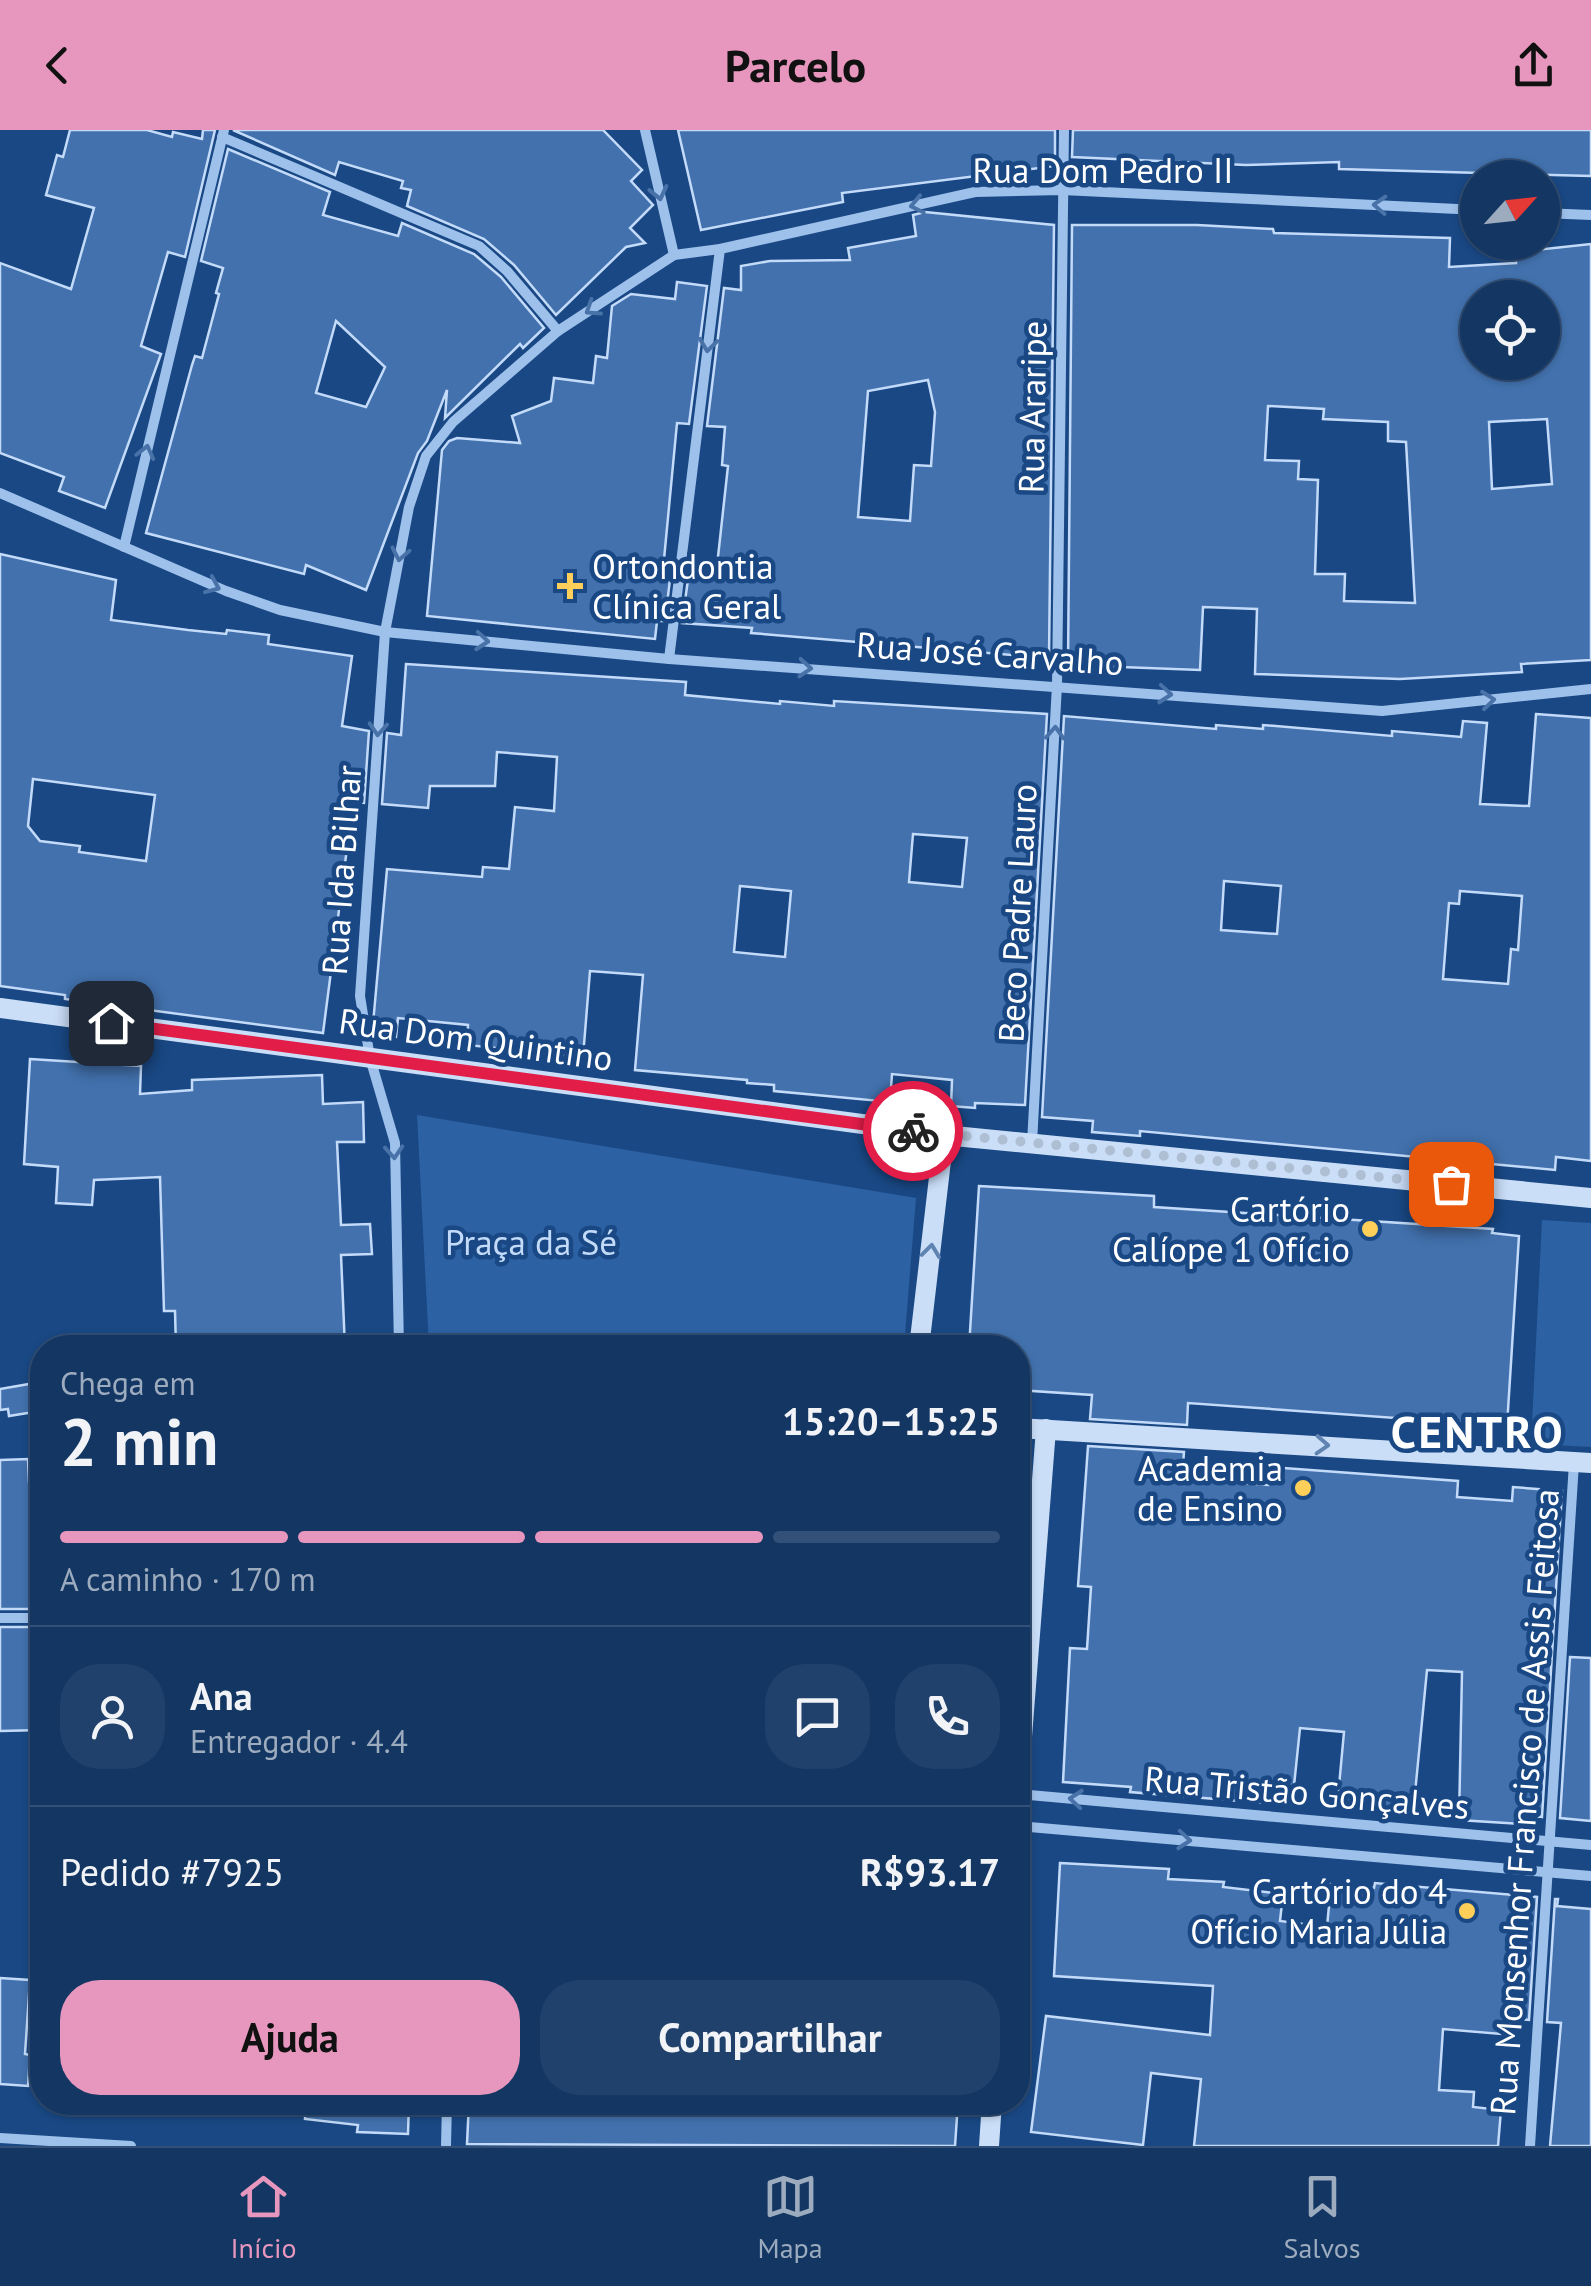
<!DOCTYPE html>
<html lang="pt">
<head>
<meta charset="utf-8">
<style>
	body { margin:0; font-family:"PT Sans",sans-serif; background:#20416c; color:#f1f3f6; height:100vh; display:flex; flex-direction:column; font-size:38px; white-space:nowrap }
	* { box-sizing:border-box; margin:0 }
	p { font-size:32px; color:#9dabbe }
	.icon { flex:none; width:55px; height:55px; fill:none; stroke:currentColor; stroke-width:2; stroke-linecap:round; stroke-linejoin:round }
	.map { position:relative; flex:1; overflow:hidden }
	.sheet { position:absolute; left:30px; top:1205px; width:1000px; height:780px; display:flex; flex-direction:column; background:#133663; border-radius:40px; box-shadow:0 2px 8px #0004,0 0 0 2px #325078 }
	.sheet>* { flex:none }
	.needle { width:65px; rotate:63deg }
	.tools { position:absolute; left:1460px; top:30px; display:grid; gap:20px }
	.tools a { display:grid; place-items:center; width:100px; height:100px; border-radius:50%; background:#133663; box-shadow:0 2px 8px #0004,0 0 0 2px #325078; font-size:50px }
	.pin { position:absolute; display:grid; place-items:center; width:85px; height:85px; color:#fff; margin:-42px; border-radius:20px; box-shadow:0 5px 15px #0006 }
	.courier { position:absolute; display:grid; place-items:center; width:100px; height:100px; margin:-50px; border:8px solid #e11d48; border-radius:50%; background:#fff; color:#222; box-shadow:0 2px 12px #0007 }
	.summary em { font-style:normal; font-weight:700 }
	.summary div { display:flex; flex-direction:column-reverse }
	.summary { display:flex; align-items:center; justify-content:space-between; height:170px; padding:0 30px }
	h1 { font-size:65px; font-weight:700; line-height:75px }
	.bar { display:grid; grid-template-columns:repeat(4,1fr); gap:15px 10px; align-content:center; height:120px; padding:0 30px }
	.bar i { height:12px; border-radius:8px; background:#325078 }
	.bar .active { background:#e797bd }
	.bar p { grid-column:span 4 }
	.line { display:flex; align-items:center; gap:25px; padding:0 30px; border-top:2px solid #325078 }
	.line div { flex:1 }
	.round { display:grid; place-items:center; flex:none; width:105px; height:105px; border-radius:40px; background:#20416c }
	.cta { display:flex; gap:20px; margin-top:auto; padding:20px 30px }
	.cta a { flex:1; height:115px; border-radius:40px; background:#e797bd; color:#111; font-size:40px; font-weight:700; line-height:115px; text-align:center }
	.cta a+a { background:#20416c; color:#f1f3f6 }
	header { display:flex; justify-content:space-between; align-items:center; height:130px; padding:0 30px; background:#e797bd; color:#111; font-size:45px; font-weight:700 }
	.tabs { display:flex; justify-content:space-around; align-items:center; height:140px; border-top:2px solid #325078; background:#133663; font-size:28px; color:#9dabbe }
	.tabs a { display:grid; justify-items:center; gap:5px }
	.tabs .active { color:#e797bd }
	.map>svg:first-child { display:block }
	.green { fill:#2c61a3 }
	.building { fill:#4271ad; stroke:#c3dbf9; stroke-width:2.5; fill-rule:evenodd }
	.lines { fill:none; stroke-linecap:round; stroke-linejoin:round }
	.minor { stroke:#9ec1ec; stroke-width:10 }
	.secondary { stroke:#cadef8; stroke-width:20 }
	.oneway { stroke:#4872a8 }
	.oneway2 { stroke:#6084b2 }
	.done { stroke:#aebfd4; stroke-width:10; stroke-dasharray:0 18 }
	.route { stroke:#e11d48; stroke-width:12 }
	.poi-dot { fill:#ffcf59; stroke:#194884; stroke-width:4 }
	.labels { text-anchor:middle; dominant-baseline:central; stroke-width:9; stroke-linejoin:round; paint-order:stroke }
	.street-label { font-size:35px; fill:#fff; stroke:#194884 }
	.poi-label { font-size:35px; fill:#fff; stroke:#194884; text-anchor:end }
	.park-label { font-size:35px; fill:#c3dbf9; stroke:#194884 }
	.district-label { font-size:45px; font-weight:bold; letter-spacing:2.5px; fill:#fff; stroke:#194884 }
</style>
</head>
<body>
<header><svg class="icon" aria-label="back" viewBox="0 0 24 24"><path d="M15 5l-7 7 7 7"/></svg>Parcelo<svg class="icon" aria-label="share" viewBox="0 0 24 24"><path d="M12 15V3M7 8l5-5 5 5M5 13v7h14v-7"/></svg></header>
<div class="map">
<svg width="1591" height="2016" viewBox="0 0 1591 2016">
	<rect width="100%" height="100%" fill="#194884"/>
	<!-- green -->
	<g class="green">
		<path d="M417,985L916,1068L904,1217H429Z"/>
		<path d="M1542,1090L1591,1093V1317L1531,1314Z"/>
	</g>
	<!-- building -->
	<g class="building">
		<path d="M70,0H147L172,7L173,2L202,9L203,0H215L185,127L168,122L141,216L161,224L105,378L59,361L64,347L0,323V133L71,159L94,78L46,65L57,25L63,27Z"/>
		<path d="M233,0H603L642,40L631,51L653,75L630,98L645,113L626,117L556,185L514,135L484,109L407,76L411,60L401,58L403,51L339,32L335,45Z"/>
		<path d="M678,0H1055V36L842,63L843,72L701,100Z"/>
		<path d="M1073,0H1591V46L1339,39V32L1246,35L1072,27Z"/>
		<path d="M228,19L330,62L323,85L398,106L402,93L474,124L501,147L544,198L523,218L520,214L445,288L447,260L427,311L418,323L366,460L306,435L304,444L146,403L192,235L195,226L202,228L219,164L216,163L223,138L201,131ZM336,191L385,237L366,277L316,263Z"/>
		<path d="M925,82L1054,95L1049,528L751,503L752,498L682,493L689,442L716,445L728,336L722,335L725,297L707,296L724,158L741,160V136L770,131L850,130L848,118L916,106L913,85ZM928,250L935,282L931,336L914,335L910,391L858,387L868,261Z"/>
		<path d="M1072,95H1197L1273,99L1274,103L1450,108L1449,137L1516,133V122L1591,114V530L1521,534L1522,542L1400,549L1255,544L1257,479L1203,477L1200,540L1068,535ZM1478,168H1542V232H1478ZM1268,276L1324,279L1323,289L1388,292V311L1406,312L1415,473L1344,471L1345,444H1315L1318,350L1298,349L1299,331L1265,330ZM1547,289L1552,354L1492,359L1489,292Z"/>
		<path d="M677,152L707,156L689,294L677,293L663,440L671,441L665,491H657L655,509L427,486L442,320L449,311L457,308L520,313L512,286L551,271L554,248L593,253L596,226L607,228L612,176L631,164L675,169Z"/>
		<path d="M0,424L116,450L111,490L188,500L226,504L227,500L269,505L268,514L352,526L342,596L369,601L364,673L353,672L323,903L65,869V865L0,856ZM33,649L155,665L146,731L79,722L80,716L40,711L28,696Z"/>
		<path d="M406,534L686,552L685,565L780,574V571L834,576V571L1047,584L1025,975L975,973V978L951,976L952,950L892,944L890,972L774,961V955L747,953V950L635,940L643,845L590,841L583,927L467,915L468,895L398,888L396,907L375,905L373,894L387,739L482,747L483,737L509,739L515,677L554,681L557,627L497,622L495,656H430L428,678L382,674L387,603L401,605ZM913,704L967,708L962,757L909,752ZM740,756L791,761L785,827L734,822Z"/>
		<path d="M1536,584L1591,588V1031L1556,1027L1555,1040L1140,1001V1006L1092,1002L1093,991L1042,987L1064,586L1216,599V595L1263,599V595L1392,606V601L1461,607L1463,591L1487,593L1480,674L1529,676ZM1224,751L1281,756L1277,804L1221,800ZM1460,761L1522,766L1518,820L1511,819L1508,854L1443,849L1449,773L1459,774Z"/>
		<path d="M30,929L141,936L140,964L192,960V950L322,945L323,974L363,972L364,1012H337L341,1095L370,1094L372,1124L341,1125L345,1218H176L175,1181H164L160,1047L94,1050L92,1075L56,1073L58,1037L24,1034Z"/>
		<path d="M979,1056L1154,1066V1077L1493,1099L1492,1103L1519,1106L1507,1296L1188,1273L1187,1295L1090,1289L1092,1265L1018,1260V1218H969Z"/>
		<path d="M29,1254L34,1282L9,1286L8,1279L0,1280V1259Z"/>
		<path d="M1088,1316L1184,1322L1182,1348L1268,1355L1269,1337L1458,1351L1457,1367L1512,1371L1513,1357L1562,1361L1542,1687L1537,1686L1536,1695L1459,1690L1462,1542L1427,1540L1413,1684L1337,1678L1344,1602L1300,1598L1292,1675L1130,1662L1131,1657L1063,1652L1070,1518L1087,1519L1091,1457L1078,1456Z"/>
		<path d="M28,1329L29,1352H35L38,1387H42V1479H0V1330Z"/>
		<path d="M0,1497H42V1600L0,1601Z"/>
		<path d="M1570,1527L1591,1528V1691L1560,1688Z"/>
		<path d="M1060,1733L1169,1739L1168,1749L1224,1752L1223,1757L1283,1764L1280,1791L1327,1797L1331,1754L1374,1758L1375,1753L1537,1767L1529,1890L1503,1888L1501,1904L1443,1899L1439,1960L1474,1962L1473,1977L1501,1980L1498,2016H1194L1201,1949L1151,1943L1143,2015L1031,2002L1046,1886L1210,1905L1213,1856L1054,1846Z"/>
		<path d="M1555,1769H1558L1557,1776L1591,1779V2016H1550L1561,1893L1547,1892Z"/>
		<path d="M0,1848L30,1850L25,1924L30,1925L28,1956L0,1954Z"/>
		<path d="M306,1972H409L408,2004L357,2002L358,1995L305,1989Z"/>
		<path d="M469,1972H958L955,2016L467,2014Z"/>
	</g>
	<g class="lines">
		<!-- minor -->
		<g class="minor">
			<path d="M645,0L674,125"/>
			<path d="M222,7L479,116L507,141L558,201"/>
			<path d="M1542,83L1591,85"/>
			<path d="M0,363L226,461L280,480L385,502L669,529L1382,581L1591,559"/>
			<path d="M124,417L224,0"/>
			<path d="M669,529L720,119"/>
			<path d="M1032,1013L1057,555L1064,0"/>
			<path d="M399,1218L395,1013L370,928L360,866L385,502L409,377L426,326L453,292L558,201L674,125L720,119L975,62L1062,60L1478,80"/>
			<path d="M0,1488H42"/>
			<path d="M1018,1664L1591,1715"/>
			<path d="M1018,1696L1591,1746"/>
			<path d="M0,2008L131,2016"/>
			<path d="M446,2016L447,1972"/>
			<path d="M1530,2016L1574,1333"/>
		</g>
		<!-- secondary -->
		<g class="secondary">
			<path d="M0,878L944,1005L1591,1068"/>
			<path d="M919,1218L944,1005"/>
			<path d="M1018,1298L1591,1333"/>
			<path d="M1018,1658L1046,1299"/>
			<path d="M989,2016L992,1972"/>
		</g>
	</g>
	<!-- one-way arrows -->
	<defs><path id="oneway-chevron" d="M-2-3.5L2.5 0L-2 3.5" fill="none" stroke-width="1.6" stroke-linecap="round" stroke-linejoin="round" transform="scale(2.5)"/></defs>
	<g class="oneway">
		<use href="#oneway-chevron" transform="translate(659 63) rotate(77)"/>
		<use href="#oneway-chevron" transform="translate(917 75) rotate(168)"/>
		<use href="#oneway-chevron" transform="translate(1380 75) rotate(-177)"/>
		<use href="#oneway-chevron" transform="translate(592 179) rotate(147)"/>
		<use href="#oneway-chevron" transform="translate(708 215) rotate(97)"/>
		<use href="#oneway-chevron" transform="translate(146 322) rotate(-76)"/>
		<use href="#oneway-chevron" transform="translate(400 424) rotate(101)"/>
		<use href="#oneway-chevron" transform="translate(213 456) rotate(23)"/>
		<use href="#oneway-chevron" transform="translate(482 511) rotate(5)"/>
		<use href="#oneway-chevron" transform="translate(805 538) rotate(4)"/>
		<use href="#oneway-chevron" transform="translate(1165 564) rotate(5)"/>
		<use href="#oneway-chevron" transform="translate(1488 570) rotate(-6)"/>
		<use href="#oneway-chevron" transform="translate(378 599) rotate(94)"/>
		<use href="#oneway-chevron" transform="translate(1055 603) rotate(-87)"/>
		<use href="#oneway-chevron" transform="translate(394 1022) rotate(86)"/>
		<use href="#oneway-chevron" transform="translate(1076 1669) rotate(-175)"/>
		<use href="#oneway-chevron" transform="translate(1184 1710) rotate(5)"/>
	</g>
	<g class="oneway2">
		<use href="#oneway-chevron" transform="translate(931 1121) rotate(-83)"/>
		<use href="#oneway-chevron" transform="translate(1322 1315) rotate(3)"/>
	</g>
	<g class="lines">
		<!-- done -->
		<path class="done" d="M913,1001L1451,1054"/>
		<!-- route -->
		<path class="route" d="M111,893L913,1001"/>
	</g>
	<!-- markers -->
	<g class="poi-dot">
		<path d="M565 441h10v10h10v10h-10v10h-10v-10h-10v-10h10z"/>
		<circle cx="1370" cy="1099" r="10"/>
		<circle cx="1303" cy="1358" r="10"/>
		<circle cx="1467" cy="1781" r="10"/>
	</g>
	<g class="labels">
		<!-- street labels -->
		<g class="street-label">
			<text x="1103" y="40">Rua Dom Pedro II</text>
			<text transform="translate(1032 277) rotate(-89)">Rua Araripe</text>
			<text transform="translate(990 523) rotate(4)">Rua José Carvalho</text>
			<text transform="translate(341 740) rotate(-86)">Rua Ida Bilhar</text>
			<text transform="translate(1017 783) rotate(-87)">Beco Padre Lauro</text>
			<text transform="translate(476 909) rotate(8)">Rua Dom Quintino</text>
			<text transform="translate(1307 1662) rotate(5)">Rua Tristão Gonçalves</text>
			<text transform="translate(1524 1672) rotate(-86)">Rua Monsenhor Francisco de Assis Feitosa</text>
		</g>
		<!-- poi labels -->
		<g class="poi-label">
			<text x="592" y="436" text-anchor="start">Ortondontia<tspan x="592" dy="40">Clínica Geral</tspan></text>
			<text x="1350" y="1079">Cartório<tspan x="1350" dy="40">Calíope 1 Ofício</tspan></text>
			<text x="1283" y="1338">Academia<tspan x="1283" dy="40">de Ensino</tspan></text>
			<text x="1447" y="1761">Cartório do 4<tspan x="1447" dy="40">Ofício Maria Júlia</tspan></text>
		</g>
		<!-- park labels -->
		<g class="park-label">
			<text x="531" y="1112">Praça da Sé</text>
		</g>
		<!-- district labels -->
		<g class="district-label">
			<text x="1478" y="1301">CENTRO</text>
		</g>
	</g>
</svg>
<div class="tools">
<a><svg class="needle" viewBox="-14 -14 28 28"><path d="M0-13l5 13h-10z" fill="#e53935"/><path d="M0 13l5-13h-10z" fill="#9dabbe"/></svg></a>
<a><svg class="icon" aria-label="locate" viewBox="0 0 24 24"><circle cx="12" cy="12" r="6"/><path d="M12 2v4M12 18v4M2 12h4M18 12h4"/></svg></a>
</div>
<div class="pin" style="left:1451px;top:1054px;background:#ea580c"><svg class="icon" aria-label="bag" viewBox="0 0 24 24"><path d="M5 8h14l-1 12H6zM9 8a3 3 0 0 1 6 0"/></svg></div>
<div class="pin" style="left:111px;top:893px;background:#1f2937"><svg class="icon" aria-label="home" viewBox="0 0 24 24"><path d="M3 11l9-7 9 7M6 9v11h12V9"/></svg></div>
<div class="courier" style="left:913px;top:1001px"><svg class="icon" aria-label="bike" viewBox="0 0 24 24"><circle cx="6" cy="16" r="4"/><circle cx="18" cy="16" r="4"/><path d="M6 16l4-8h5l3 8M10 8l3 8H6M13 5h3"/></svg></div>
<section class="sheet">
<div class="summary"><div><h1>2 min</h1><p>Chega em</p></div><em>15:20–15:25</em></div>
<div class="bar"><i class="active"></i><i class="active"></i><i class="active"></i><i></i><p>A caminho · 170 m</p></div>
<div class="line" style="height:180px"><a class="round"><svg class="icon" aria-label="person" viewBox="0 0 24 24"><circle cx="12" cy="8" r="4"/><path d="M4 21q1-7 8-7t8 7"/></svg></a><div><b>Ana</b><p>Entregador · 4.4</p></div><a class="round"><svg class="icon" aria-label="chat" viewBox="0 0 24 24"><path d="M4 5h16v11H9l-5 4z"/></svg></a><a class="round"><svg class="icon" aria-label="phone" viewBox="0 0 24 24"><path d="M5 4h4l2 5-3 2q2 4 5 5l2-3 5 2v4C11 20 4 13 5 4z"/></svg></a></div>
<div class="line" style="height:130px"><div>Pedido #7925</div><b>R$93.17</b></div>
<div class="cta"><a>Ajuda</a><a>Compartilhar</a></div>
</section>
</div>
<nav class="tabs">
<a class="active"><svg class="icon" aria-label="home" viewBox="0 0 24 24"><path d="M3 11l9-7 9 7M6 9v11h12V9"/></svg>Início</a>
<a><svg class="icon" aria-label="map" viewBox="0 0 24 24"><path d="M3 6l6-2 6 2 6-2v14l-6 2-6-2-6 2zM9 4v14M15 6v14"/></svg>Mapa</a>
<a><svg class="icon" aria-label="saved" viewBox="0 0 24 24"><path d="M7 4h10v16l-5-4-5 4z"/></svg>Salvos</a>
</nav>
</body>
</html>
